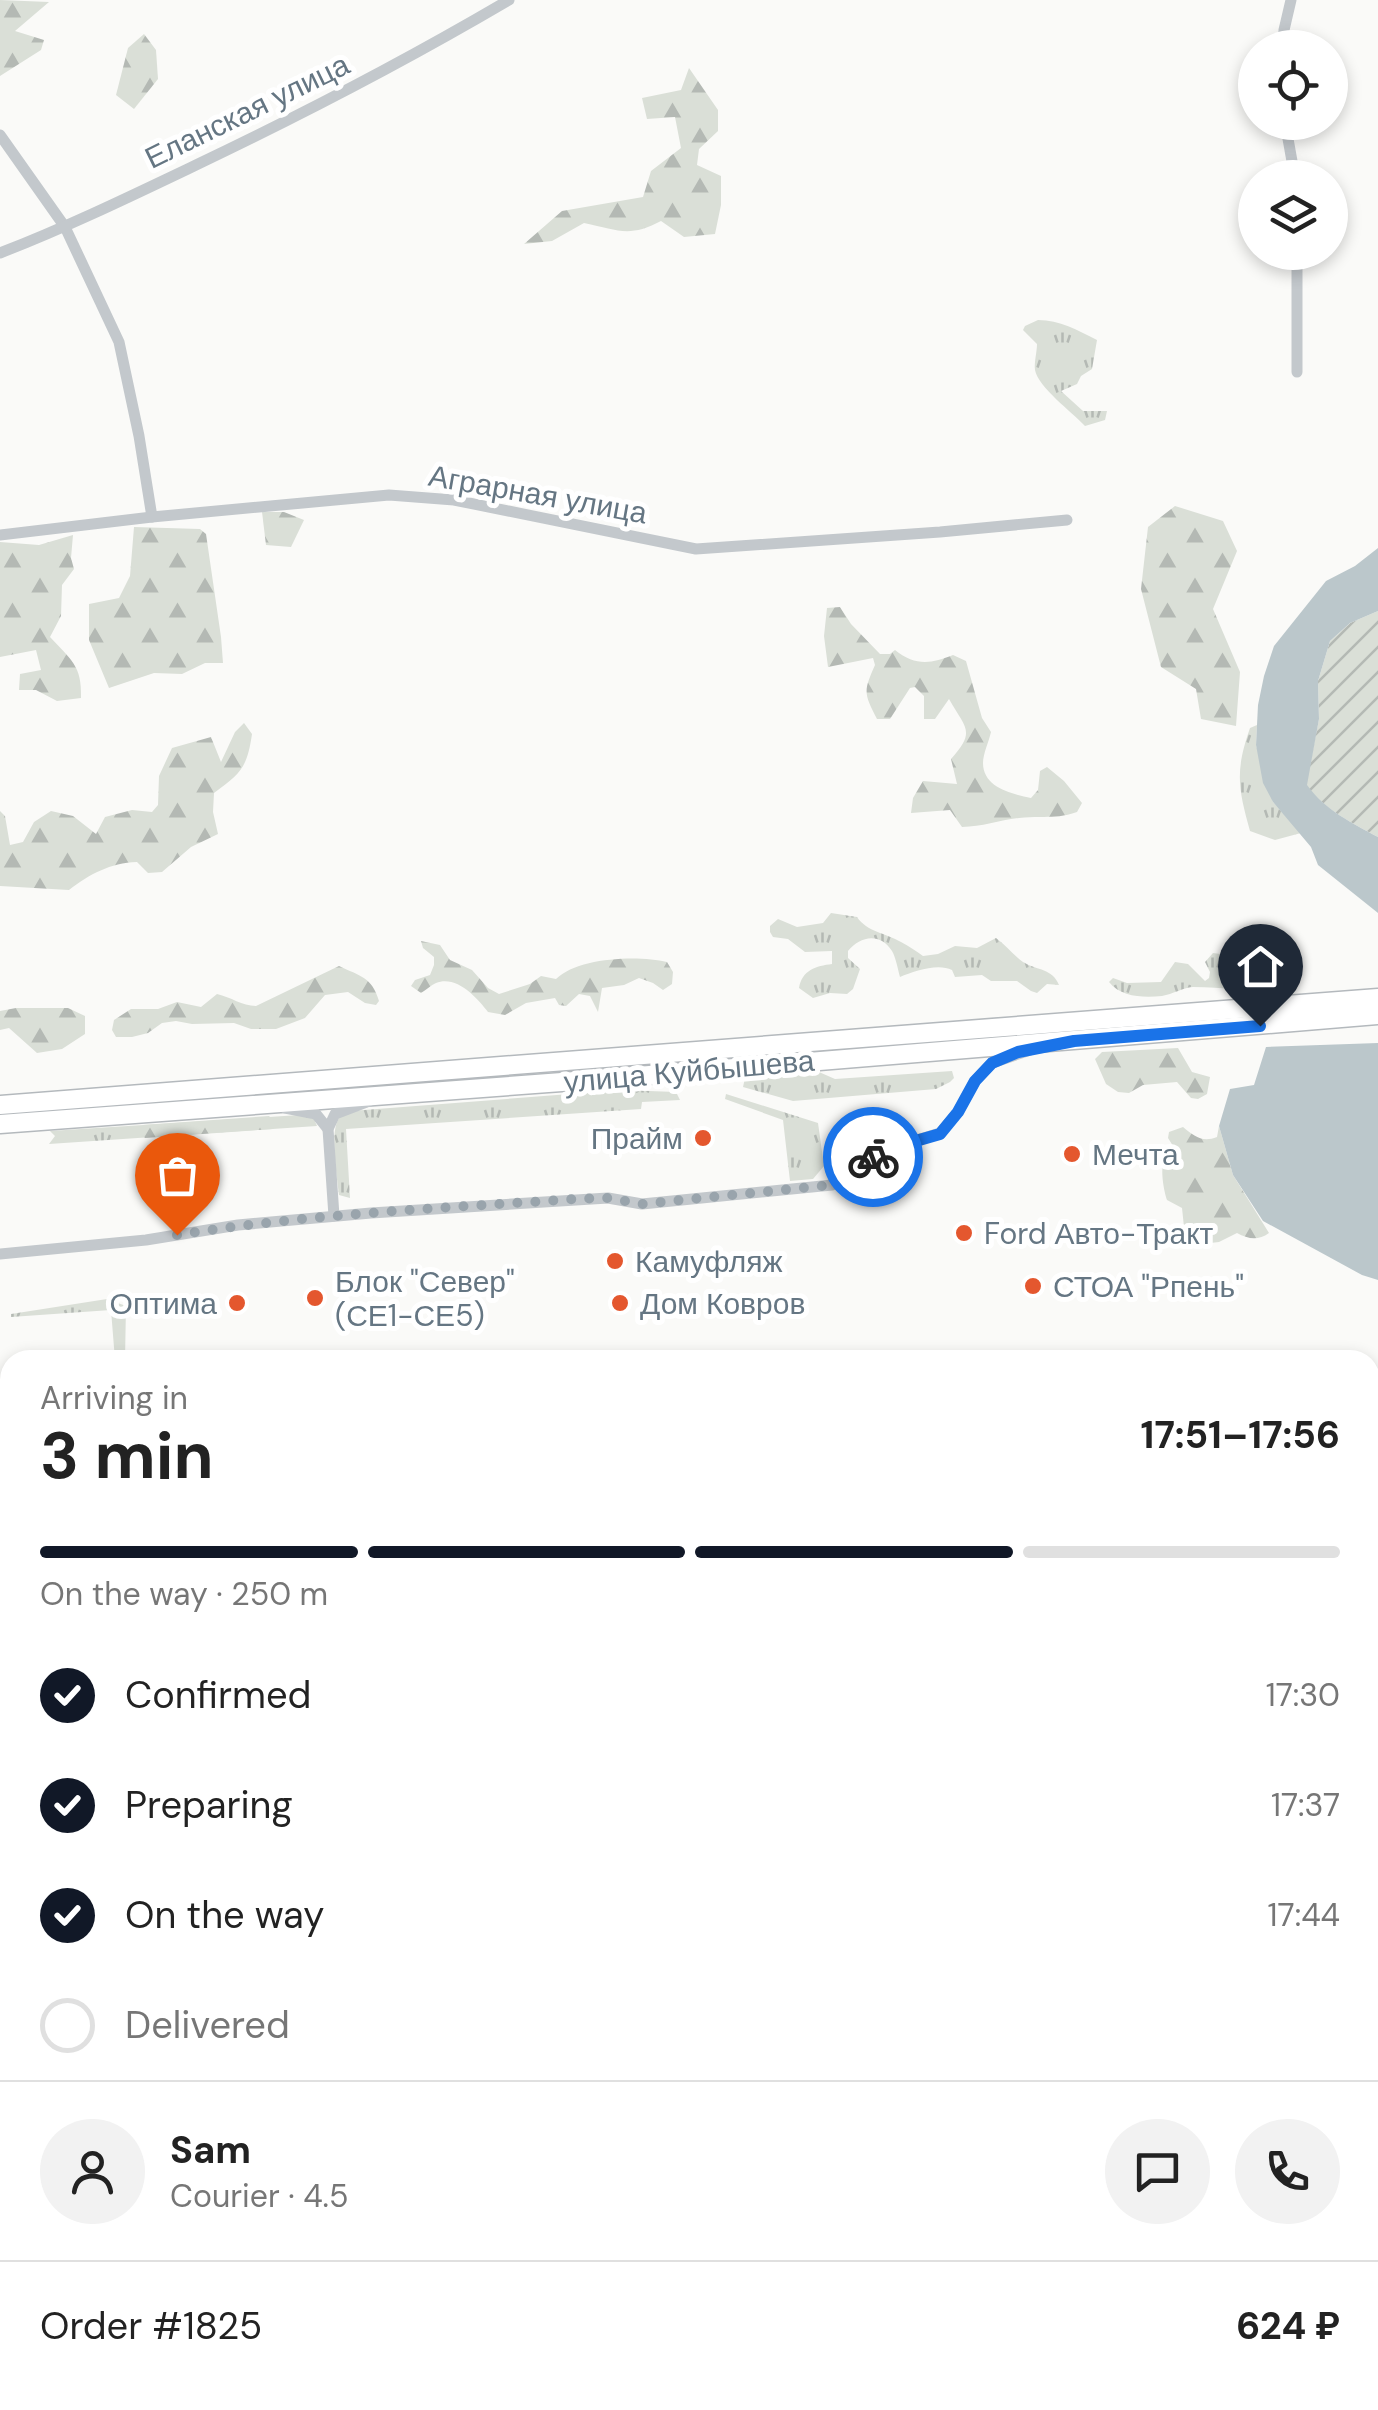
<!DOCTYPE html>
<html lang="en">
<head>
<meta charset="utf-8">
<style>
	body { margin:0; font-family:"DM Sans",sans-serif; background:#f2f2f2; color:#222; height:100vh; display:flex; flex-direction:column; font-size:38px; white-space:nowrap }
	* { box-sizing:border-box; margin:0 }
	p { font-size:32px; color:#767676 }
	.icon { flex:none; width:55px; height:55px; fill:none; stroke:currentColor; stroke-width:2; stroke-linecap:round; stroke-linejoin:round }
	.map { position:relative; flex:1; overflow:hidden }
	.panel { position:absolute; left:0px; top:1350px; width:1380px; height:1060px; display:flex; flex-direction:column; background:#fff; border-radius:30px 30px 0 0; box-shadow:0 5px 15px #0003 }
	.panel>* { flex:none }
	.controls { position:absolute; left:1238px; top:30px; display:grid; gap:20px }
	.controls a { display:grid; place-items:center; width:110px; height:110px; border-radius:50%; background:#fff; box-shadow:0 5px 15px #0003; font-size:50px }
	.pin { position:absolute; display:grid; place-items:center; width:85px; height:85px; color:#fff; margin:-102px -42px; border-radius:50% 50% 50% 0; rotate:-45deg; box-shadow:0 0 10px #0007 }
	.pin .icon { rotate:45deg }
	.courier { position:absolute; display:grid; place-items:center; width:100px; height:100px; margin:-50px; border:8px solid #1a73e8; border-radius:50%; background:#fff; color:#222; box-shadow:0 2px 12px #0007 }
	.overview em { font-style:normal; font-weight:700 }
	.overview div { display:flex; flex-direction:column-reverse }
	.overview { display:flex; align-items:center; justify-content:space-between; height:170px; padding:0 40px }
	h1 { font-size:65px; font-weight:700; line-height:75px }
	.bar { display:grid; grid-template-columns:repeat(4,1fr); gap:15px 10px; align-content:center; height:120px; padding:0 40px }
	.bar i { height:12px; border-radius:8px; background:#e0e0e0 }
	.bar .on { background:#111827 }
	.bar p { grid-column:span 4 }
	.line { display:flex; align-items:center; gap:25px; padding:0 40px; border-top:2px solid #e0e0e0 }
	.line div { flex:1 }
	.round { display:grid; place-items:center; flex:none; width:105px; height:105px; border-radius:52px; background:#f2f2f2 }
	ol { padding:0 40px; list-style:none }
	li { display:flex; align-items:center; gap:30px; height:110px }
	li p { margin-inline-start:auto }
	li .icon { padding:10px; border-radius:50%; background:#111827; color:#fff; stroke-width:4 }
	li:last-child { color:#767676 }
	li i { width:55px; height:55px; border:5px solid #e0e0e0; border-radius:50% }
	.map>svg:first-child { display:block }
	.grass { fill:url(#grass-tufts) }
	.forest { fill:url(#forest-firs) }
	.garden { fill:url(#garden-furrows) }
	.water { fill:#bbc7cb }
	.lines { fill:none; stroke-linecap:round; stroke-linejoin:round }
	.stream { stroke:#bbc7cb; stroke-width:4 }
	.highway-casing { stroke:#b4b9bd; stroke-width:21 }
	.minor { stroke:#c3c8cc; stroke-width:11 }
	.highway { stroke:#fff; stroke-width:18 }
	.done { stroke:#99a4ac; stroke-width:10; stroke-dasharray:0 18 }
	.route { stroke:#1a73e8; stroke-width:12 }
	.poi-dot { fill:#e4572e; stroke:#fff; stroke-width:4 }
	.labels { text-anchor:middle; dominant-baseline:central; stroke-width:10; stroke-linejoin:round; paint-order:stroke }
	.street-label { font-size:30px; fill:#657683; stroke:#fff }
	.poi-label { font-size:30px; fill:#657683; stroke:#fff; text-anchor:start }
</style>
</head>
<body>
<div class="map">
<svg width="1378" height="2410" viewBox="0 0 1378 2410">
	<defs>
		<pattern id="grass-tufts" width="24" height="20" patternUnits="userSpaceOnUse" patternTransform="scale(2.5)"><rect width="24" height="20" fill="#dadfd7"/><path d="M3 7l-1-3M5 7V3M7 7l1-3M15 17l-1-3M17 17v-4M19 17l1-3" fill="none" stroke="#b4b9b4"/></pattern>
		<pattern id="forest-firs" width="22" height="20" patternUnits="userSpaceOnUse" patternTransform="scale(2.5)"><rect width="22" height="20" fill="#dadfd7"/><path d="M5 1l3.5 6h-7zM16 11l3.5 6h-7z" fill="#b4b9b4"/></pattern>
		<pattern id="garden-furrows" width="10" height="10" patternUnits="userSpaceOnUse" patternTransform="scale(2.5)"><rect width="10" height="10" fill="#dadfd7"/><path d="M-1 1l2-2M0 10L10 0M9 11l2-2" fill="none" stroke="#b4b9b4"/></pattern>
	</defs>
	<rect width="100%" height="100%" fill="#fafaf8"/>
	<!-- grass -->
	<g class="grass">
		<path d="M1038,320C1060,320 1077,330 1097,340L1092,369L1081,376L1077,384L1061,391L1083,411H1107L1105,420L1085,426C1072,412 1038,387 1035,370C1034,362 1037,352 1037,344L1023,330L1025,326Z"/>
		<path d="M1257,725L1256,745L1273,802L1301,833L1275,840L1250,831C1238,788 1235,771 1250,728Z"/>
		<path d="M831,913L857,917C867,932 886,933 901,942C909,946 916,951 923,956L938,954L955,946L977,948L996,938C1006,945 1013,955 1023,962C1038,971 1052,968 1059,985L1047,984L1037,993L1031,991L1017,981H991L982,975L955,977L952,970C938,963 914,971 900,977C898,970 896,958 892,951C880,932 860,936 848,951V958L860,969L853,989L847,994L830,993L813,998L799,988C802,970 816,966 832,964V951L805,952L788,939L773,937L770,932V926L778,919L797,927L823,923Z"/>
		<path d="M1213,953L1228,955L1238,965L1257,961L1262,971L1250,978L1256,981L1251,988C1231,990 1213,987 1193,987C1182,988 1173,994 1162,996C1143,998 1121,997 1109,982L1113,978L1127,983L1161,982L1175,962L1188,964L1205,981L1209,978L1210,972L1205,962Z"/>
		<path d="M952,1071L954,1078L950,1082L936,1089L793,1101L743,1087L745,1078L819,1072L835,1079Z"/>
		<path d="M622,1090L676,1092L680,1100L642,1102L641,1109L346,1129L350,1198L339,1195C337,1177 330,1135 338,1120C342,1113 344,1114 351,1111Z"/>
		<path d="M726,1094L818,1123L824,1166L813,1179L790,1181L783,1120L725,1099Z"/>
		<path d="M299,1115L314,1119L317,1126L49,1144L55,1136L50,1131Z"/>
		<path d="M107,1299L126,1306L125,1360H115L111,1310L11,1317V1314Z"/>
	</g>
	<!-- forest -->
	<g class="forest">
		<path d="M0,0L49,2L15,31L44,40L41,50L0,76Z"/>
		<path d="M144,34L156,50L158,79L134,109L116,95L128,48Z"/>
		<path d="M689,68L718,110V131L699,149L697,165L721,176V205L715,234L684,237L661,221C629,238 618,230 584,223L552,241L524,244L562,211L643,197L651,171L681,148L675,117L647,119L642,98L681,90Z"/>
		<path d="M1175,506L1223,521L1237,551L1213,609L1240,672L1236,726L1201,719L1196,689L1161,667L1141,589L1148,527Z"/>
		<path d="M262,512H284L304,520L291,547L266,545Z"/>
		<path d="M134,527L200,529L206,534L221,637L223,663H205L182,674L154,673L109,688L89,640V604L119,598L130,576Z"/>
		<path d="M73,535L71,558L74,569L62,585L61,616L50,637C71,660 82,665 81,698L57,701L36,690H19L20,674L41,670L36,650L0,657V542L39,545Z"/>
		<path d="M840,607L851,624L880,654H890L895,650C915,666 931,664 953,655L966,661L982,718L991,732C989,741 983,754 983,763C983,788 1013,794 1031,798L1038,790L1040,771L1047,767L1064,781L1082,803L1077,812C1054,820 1042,815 1019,818C1000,820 982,827 962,827L950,810L911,813L913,798L923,781L957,784L951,759C976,731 966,729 949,699L935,719H924V696L915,687L910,688L890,719H877C864,693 863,692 875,665L873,658L828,667L824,636L827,608Z"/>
		<path d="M244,723L252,734C247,768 241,773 214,793L213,812L218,834L191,847L162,872L148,873L137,862C110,863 90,874 69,890L0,886V811L5,816L10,845L23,842L34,822L51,811L73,816L96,834L105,817L132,810L152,812L158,805L159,776L172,748L211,737L221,762L235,732Z"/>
		<path d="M421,941L440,945L450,960L472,970L488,988L499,994L530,984L541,976L556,979C578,957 639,955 667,962L673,972L672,984L663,990L653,983L639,978L624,985L602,988L598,1012L590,996L579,994L566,1006L559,1005L555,998L526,1003L505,1015L488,1012C477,998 457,975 436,983C431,985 426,990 421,993L411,986L415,980L430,975L434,965V957L423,948Z"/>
		<path d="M339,966C360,976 372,977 379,1001L376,1005L365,1003L348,992L325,995L305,1018L276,1029H251L234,1023L192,1024L176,1021L162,1023L148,1033L132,1037H116L112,1030L114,1020L131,1009H158L177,1002L201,1007L217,994C231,997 242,1006 256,1006Z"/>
		<path d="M16,1008H68L85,1016V1034L62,1049L37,1053L9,1028L0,1030V1011Z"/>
		<path d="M1178,1048L1192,1072L1210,1077L1207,1094L1198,1099L1191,1098L1177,1082L1143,1085L1129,1093L1118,1092L1106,1084L1095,1059L1102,1052Z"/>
		<path d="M269,1116L276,1123L273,1129L145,1138L140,1132L143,1125Z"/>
		<path d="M1219,1126L1233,1175L1269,1233C1258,1241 1248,1239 1237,1233L1219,1242L1202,1244L1184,1227L1182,1208L1167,1200C1164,1191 1160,1171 1164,1160C1165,1159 1174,1150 1175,1149L1168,1138L1169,1132L1183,1127C1194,1136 1202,1143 1217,1137Z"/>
		<path d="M230,2400H414L406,2410H189Z"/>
		<path d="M523,2400H1054L1038,2410H687L680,2404L662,2410H590L572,2405Z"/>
	</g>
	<!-- garden -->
	<path class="garden" d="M1378,611V837C1352,823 1325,810 1306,785L1319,719L1318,681L1330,641L1350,623Z"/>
	<!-- water -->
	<g class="water">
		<path d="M1378,548V611L1350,623L1330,641L1318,681L1319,719L1307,785C1325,810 1352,823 1378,837V913L1318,865L1311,847L1273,802L1263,783L1256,745L1258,705L1264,676L1274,646L1326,581L1355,566Z"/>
		<path d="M1378,1043V1280L1362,1275L1263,1221L1233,1175L1219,1126L1230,1089L1254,1085L1266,1047Z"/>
		<path d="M1378,1786V2189L1370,2185V1832Z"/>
	</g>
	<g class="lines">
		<!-- stream -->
		<g class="stream">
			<path d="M1370,2194L1378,2195"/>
			<path d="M491,2400L494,2402"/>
			<path d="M504,2409L505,2410"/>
			<path d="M413,2410L425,2400"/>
			<path d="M774,2410C798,2403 824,2409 847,2400"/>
		</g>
		<defs>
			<g id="highway">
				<path d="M0,1105L1378,998"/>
				<path d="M0,1124L589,1080L1378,1015"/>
			</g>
		</defs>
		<!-- highway casing -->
		<use href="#highway" class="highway-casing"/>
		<!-- minor -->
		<g class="minor">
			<path d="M1283,48L1284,30L1291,0"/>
			<path d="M1285,122L1295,178"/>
			<path d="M0,135L65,227L119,342L139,436L152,517"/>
			<path d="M1297,252V372"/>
			<path d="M0,253C67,227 131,196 196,165C303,114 407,60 509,0"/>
			<path d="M0,535L152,517L389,495L454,500L696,549L940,532L1067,520"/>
			<path d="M285,1108L316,1114L328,1129"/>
			<path d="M334,1216L328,1129L335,1114L369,1101"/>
			<path d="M0,1254L146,1240L238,1225L371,1213L608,1198L642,1204L832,1185L881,1151L940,1133L958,1112L975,1081L992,1063L1030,1050"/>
		</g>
		<!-- highway -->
		<use href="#highway" class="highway"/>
	</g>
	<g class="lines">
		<!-- done -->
		<path class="done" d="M177,1235C309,1214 443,1208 576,1199L608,1198L642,1204L832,1185L873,1157"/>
		<!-- route -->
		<path class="route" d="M873,1157L881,1151L940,1134L958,1112L975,1081L992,1063L1018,1052L1074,1041L1260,1026"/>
	</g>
	<!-- markers -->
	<g class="poi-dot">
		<circle cx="703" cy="1138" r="10"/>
		<circle cx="1072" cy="1154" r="10"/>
		<circle cx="964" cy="1233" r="10"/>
		<circle cx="615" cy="1261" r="10"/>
		<circle cx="1033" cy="1286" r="10"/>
		<circle cx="315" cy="1298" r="10"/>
		<circle cx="237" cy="1303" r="10"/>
		<circle cx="620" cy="1303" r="10"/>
	</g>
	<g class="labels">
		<!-- street labels -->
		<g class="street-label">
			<text transform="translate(247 111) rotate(-26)">Еланская улица</text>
			<text transform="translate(538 494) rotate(10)">Аграрная улица</text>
			<text transform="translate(689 1071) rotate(-5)">улица Куйбышева</text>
		</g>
		<!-- poi labels -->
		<g class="poi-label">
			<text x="683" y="1138" text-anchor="end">Прайм</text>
			<text x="1092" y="1154">Мечта</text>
			<text x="984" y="1233">Ford Авто-Тракт</text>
			<text x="635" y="1261">Камуфляж</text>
			<text x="335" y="1281">Блок "Север"<tspan x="335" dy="34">(СЕ1-СЕ5)</tspan></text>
			<text x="1053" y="1286">СТОА "Рпень"</text>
			<text x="217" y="1303" text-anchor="end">Оптима</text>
			<text x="640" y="1303">Дом Ковров</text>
		</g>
	</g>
</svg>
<div class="controls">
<a><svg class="icon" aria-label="locate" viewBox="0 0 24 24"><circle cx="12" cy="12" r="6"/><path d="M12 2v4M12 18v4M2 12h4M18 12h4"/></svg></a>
<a><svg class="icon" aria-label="layers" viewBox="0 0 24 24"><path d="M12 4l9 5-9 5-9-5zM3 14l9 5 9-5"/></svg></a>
</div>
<div class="pin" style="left:177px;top:1235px;background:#ea580c"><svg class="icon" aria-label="bag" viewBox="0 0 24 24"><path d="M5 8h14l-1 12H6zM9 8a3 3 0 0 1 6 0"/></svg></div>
<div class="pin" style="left:1260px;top:1026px;background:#1f2937"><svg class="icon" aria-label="home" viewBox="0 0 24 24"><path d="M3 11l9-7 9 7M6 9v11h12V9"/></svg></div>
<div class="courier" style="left:873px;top:1157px"><svg class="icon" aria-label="bike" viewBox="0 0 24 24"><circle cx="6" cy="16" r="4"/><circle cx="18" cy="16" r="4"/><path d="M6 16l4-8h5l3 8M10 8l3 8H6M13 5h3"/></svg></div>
<section class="panel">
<div class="overview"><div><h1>3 min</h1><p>Arriving in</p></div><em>17:51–17:56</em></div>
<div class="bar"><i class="on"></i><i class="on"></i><i class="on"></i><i></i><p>On the way · 250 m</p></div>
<ol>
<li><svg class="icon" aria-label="check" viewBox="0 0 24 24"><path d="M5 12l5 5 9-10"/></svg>Confirmed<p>17:30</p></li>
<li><svg class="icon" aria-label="check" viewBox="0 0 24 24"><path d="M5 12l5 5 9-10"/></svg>Preparing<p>17:37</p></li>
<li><svg class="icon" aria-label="check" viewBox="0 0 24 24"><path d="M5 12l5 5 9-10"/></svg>On the way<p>17:44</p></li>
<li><i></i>Delivered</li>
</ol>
<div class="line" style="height:180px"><a class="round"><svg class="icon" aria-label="person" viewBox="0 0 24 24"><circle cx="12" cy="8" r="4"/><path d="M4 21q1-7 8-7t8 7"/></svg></a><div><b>Sam</b><p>Courier · 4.5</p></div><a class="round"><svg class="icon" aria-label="chat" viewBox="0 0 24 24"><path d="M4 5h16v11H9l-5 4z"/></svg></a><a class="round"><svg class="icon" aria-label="phone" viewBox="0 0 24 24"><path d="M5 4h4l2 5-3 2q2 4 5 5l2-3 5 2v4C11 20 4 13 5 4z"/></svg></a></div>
<div class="line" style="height:130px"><div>Order #1825</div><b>624 ₽</b></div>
</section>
</div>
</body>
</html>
